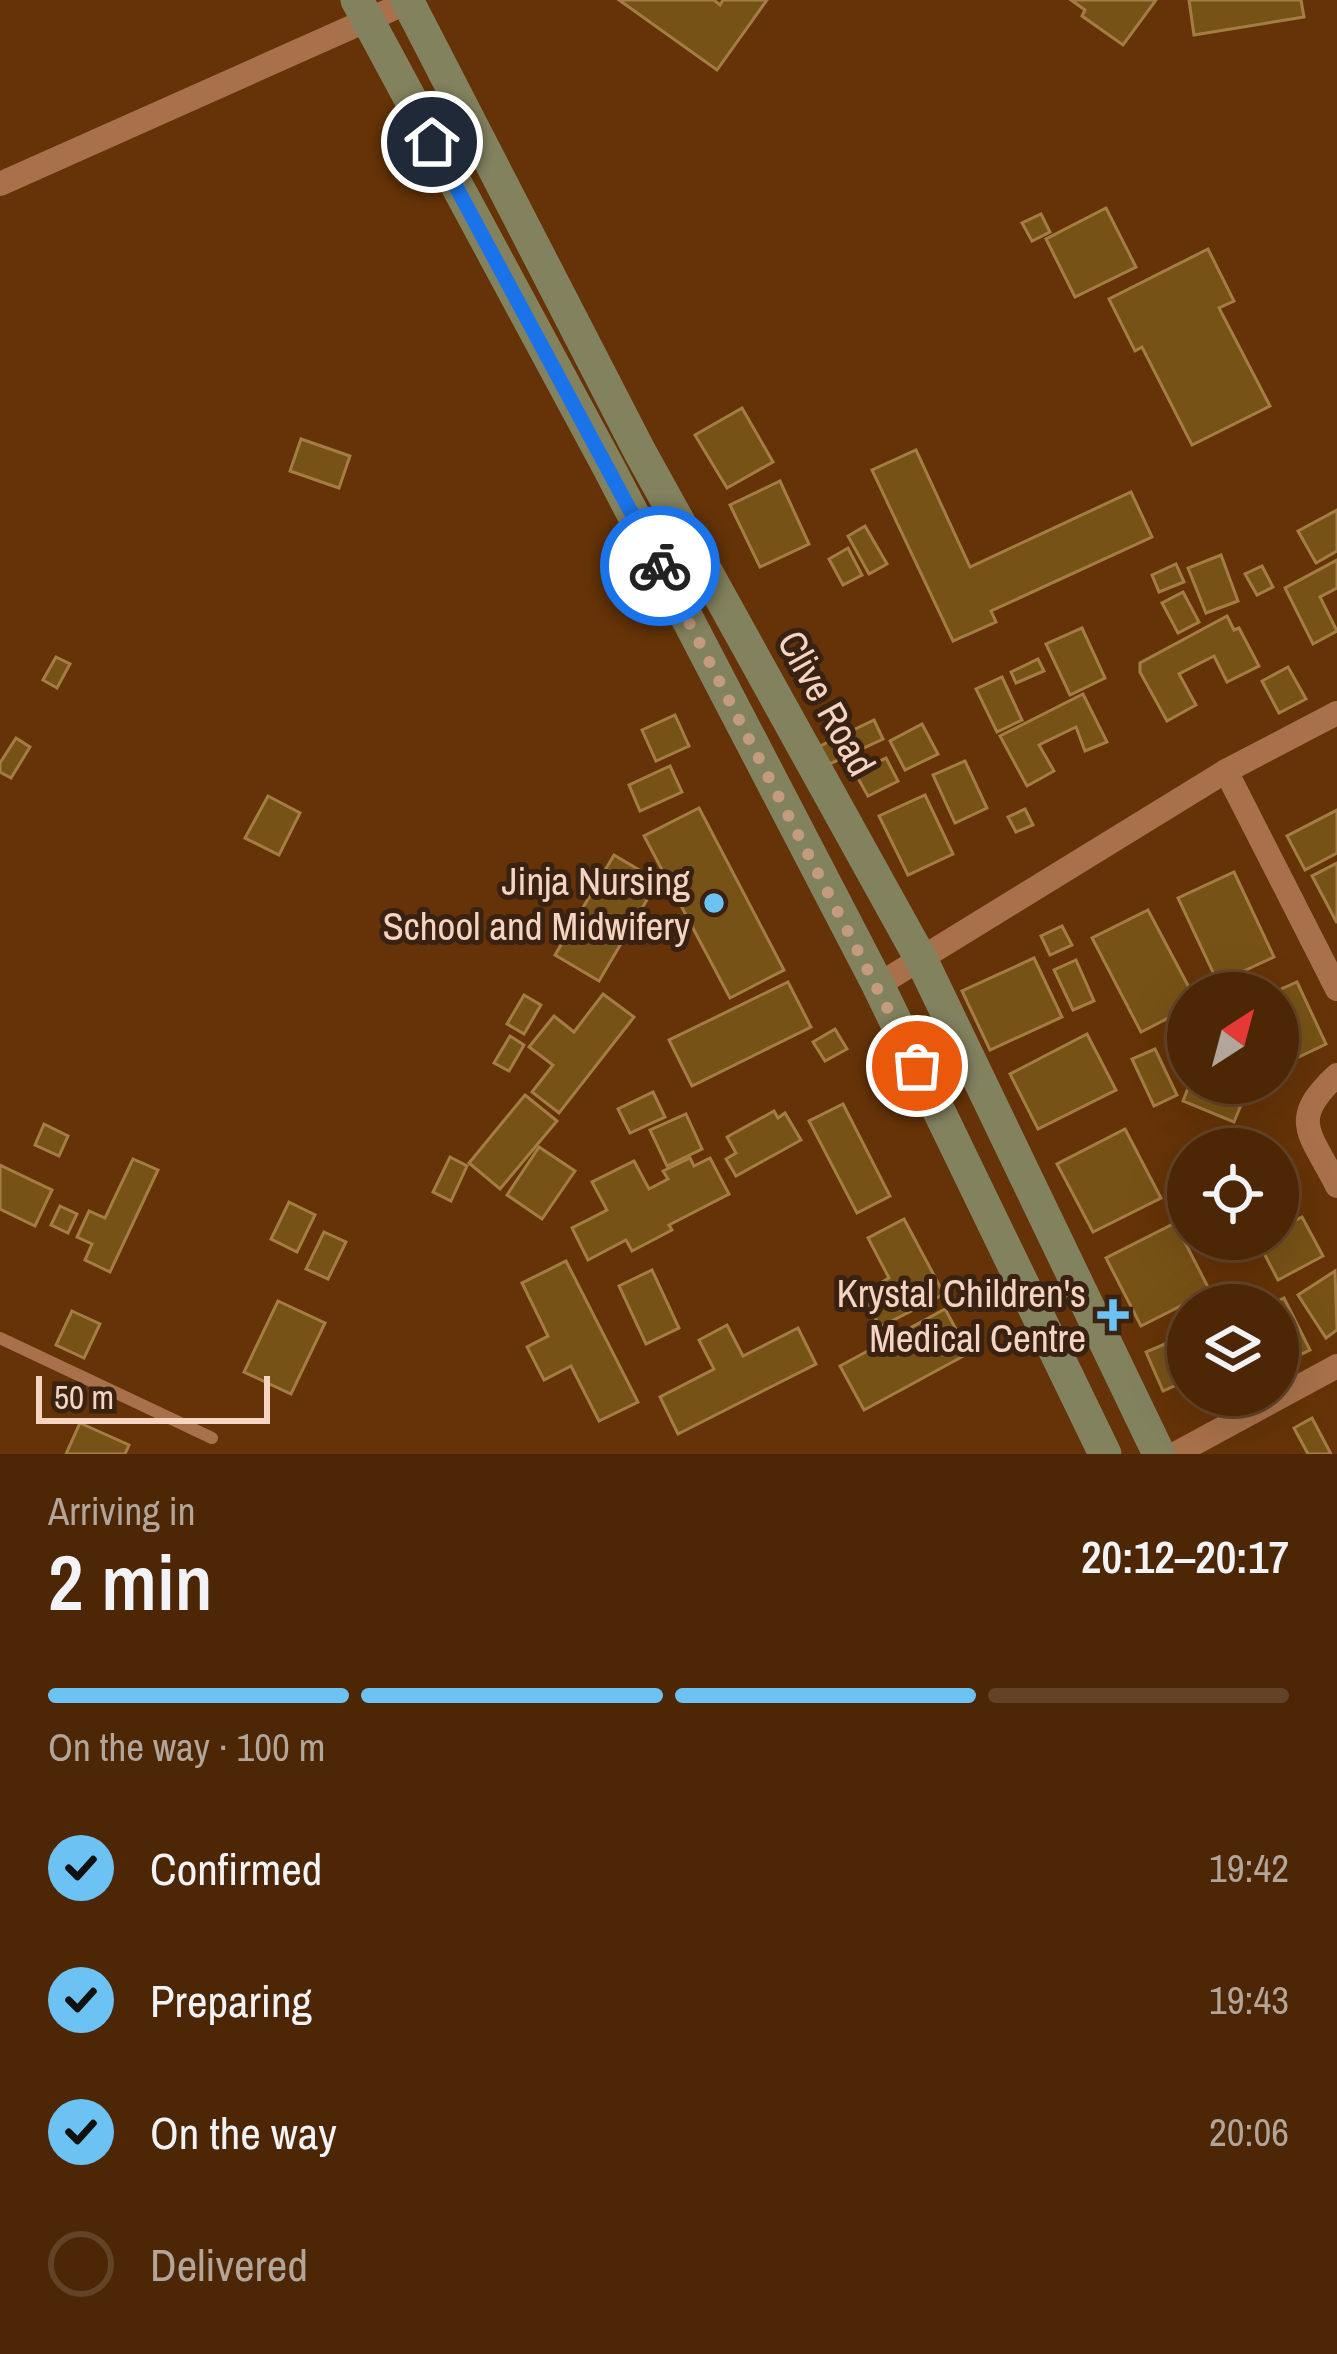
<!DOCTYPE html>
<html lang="en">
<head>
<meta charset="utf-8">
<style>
	body { margin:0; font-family:"Archivo Narrow",sans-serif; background:#532e0f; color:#f1f3f6; height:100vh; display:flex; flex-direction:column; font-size:45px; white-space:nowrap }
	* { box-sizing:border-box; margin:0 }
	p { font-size:39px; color:#b2a59a }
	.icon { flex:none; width:66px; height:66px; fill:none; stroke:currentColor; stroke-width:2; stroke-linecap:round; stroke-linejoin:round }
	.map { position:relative; height:1454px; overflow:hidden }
	.sheet { display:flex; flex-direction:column; background:#4c2605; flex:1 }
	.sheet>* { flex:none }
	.needle { width:78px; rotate:36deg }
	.fabs { position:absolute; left:1167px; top:972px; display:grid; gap:24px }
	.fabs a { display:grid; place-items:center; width:132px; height:132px; border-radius:50%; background:#4c2605; box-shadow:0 12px 48px #0002,0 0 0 3px #634327; font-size:60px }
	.scale { position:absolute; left:36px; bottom:30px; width:234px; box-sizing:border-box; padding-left:12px; border:6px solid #f5d5c1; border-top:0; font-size:33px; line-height:42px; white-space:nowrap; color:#f5d5c1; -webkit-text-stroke:9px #392212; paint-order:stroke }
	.pin { position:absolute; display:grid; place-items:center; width:102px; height:102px; color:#fff; margin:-51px; border:6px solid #fff; border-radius:50%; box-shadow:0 3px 12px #0007 }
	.courier { position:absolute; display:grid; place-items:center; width:120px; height:120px; margin:-60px; border:9px solid #1a73e8; border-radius:50%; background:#fff; color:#222; box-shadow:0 3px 15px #0007 }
	.head em { font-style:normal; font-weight:600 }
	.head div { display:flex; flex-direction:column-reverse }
	.head { display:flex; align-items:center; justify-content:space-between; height:204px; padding:0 48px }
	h1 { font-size:78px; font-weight:600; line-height:90px }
	.bar { display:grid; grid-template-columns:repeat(4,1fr); gap:18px 12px; align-content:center; height:144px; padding:0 48px }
	.bar i { height:15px; border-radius:9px; background:#634327 }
	.bar .on { background:#6cc3f3 }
	.bar p { grid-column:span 4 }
	ol { padding:0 48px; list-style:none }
	li { display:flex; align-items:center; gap:36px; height:132px }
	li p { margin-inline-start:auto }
	li .icon { padding:12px; border-radius:50%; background:#6cc3f3; color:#111; stroke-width:4 }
	li:last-child { color:#b2a59a }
	li i { width:66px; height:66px; border:6px solid #634327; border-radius:50% }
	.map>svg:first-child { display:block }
	.building { fill:#775216; stroke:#a47d44; stroke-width:3 }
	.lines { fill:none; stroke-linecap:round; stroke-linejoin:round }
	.lane { stroke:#a9714b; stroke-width:12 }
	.street { stroke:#a9714b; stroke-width:24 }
	.secondary { stroke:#83825f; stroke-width:33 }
	.done { stroke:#c39c80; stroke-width:12; stroke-dasharray:0 21.6 }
	.route { stroke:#1a73e8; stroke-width:15 }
	.poi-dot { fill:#6cc3f3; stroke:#392212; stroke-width:4.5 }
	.labels { text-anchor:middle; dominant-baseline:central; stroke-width:10; stroke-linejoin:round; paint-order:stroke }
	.street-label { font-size:39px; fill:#f5d5c1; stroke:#392212 }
	.poi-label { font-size:39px; fill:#f5d5c1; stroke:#392212; text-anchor:end }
</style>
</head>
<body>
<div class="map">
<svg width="1337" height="1454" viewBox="0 0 1337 1454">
	<rect width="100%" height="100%" fill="#653307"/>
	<!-- building -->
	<g class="building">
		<path d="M619,0H714L720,5L723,0H767L717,70Z"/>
		<path d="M1071,0H1156L1123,45L1082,16L1085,10Z"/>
		<path d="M1189,0H1301L1304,17L1194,35Z"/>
		<path d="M1106,208L1136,267L1075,297L1046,239Z"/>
		<path d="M1041,214L1050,232L1032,241L1022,223Z"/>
		<path d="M1208,249L1234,301L1219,308L1270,406L1192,445L1142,347L1135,351L1109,299Z"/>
		<path d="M742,408L773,462L727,488L695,435Z"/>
		<path d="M301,439L350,456L339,488L290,471Z"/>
		<path d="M916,450L970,567L1131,492L1152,537L991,611L996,622L953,641L872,470Z"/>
		<path d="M780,481L809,544L760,567L730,505Z"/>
		<path d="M1337,510V551L1316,563L1298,531Z"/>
		<path d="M865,526L887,564L869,574L848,536Z"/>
		<path d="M848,548L862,575L843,585L829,559Z"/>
		<path d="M1221,555L1238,601L1206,613L1188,568Z"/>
		<path d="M1337,560V588L1320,597L1337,631L1313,644L1285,588Z"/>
		<path d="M1176,564L1184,582L1159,592L1152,575Z"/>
		<path d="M1262,566L1273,587L1257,595L1245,574Z"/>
		<path d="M1183,592L1199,622L1178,633L1162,603Z"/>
		<path d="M1227,616L1234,630L1239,628L1259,666L1227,682L1214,656L1179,674L1196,705L1167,721L1140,672V663Z"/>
		<path d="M1082,628L1105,678L1070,695L1046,644Z"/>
		<path d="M56,657L70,664L57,688L43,680Z"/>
		<path d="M1038,659L1044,671L1016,683L1011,672Z"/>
		<path d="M1288,667L1306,699L1279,713L1262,681Z"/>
		<path d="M1002,677L1022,720L997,732L976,689Z"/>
		<path d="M1083,694L1107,742L1085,751L1076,727L1039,745L1054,771L1027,786L1000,736Z"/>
		<path d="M675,715L689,746L656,761L642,730Z"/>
		<path d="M874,720L883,739L821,768L812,750Z"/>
		<path d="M922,724L938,754L905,770L890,741Z"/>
		<path d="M16,738L30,747L11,778L0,772V763Z"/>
		<path d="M886,758L898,781L868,796L855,773Z"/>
		<path d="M965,761L987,808L955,823L933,775Z"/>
		<path d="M670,766L682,792L640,811L629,785Z"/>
		<path d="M925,795L953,854L908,875L879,816Z"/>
		<path d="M268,796L300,813L279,855L245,838Z"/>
		<path d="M699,808L784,970L730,998L644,836Z"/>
		<path d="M1025,809L1033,825L1016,832L1008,817Z"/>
		<path d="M1337,810V853L1305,870L1287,836Z"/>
		<path d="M614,855L658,881L599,981L555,955Z"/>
		<path d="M1337,863V923L1312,876Z"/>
		<path d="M1234,872L1274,957L1218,983L1178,898Z"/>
		<path d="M1148,910L1192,993H1188V1008L1141,1032L1092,938Z"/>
		<path d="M1062,926L1072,945L1050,955L1041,936Z"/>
		<path d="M1034,958L1062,1017L990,1050L962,991Z"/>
		<path d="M1076,960L1094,1001L1073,1010L1054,970Z"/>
		<path d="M788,982L811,1027L692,1086L669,1040Z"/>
		<path d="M1297,982L1326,1044L1280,1066L1278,993H1272Z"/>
		<path d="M603,994L634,1017L559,1113L532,1092L553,1065L529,1047L554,1016L574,1032Z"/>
		<path d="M524,995L541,1005L524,1034L507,1024Z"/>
		<path d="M835,1029L847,1049L825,1061L813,1042Z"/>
		<path d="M1087,1034L1116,1090L1038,1129L1010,1074Z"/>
		<path d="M510,1036L524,1045L509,1071L494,1063Z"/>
		<path d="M1155,1049L1177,1095L1154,1106L1132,1059Z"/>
		<path d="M1190,1083H1250L1234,1122L1183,1101Z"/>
		<path d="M653,1092L665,1117L630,1133L618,1109Z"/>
		<path d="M525,1095L557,1121L500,1189L469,1163Z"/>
		<path d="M843,1104L890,1196L857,1213L809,1121Z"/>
		<path d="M774,1111L778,1118L785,1113L801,1140L736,1176L726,1159L736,1153L727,1137Z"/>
		<path d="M686,1114L702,1149L667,1166L650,1130Z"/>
		<path d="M44,1124L68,1136L59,1156L35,1145Z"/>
		<path d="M1125,1129L1161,1198L1093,1232L1057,1164Z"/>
		<path d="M539,1147L575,1171L542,1219L507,1195Z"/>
		<path d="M450,1157L467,1166L451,1201L433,1192Z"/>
		<path d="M690,1158L694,1166L710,1158L729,1194L669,1225L672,1230L632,1251L626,1240L588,1260L572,1228L607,1210L592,1182L634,1161L649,1189L668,1179L663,1171Z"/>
		<path d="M133,1159L158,1170L110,1272L85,1260L92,1244L77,1237L89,1211L105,1218Z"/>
		<path d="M0,1165L52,1190L35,1226L0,1209Z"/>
		<path d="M289,1202L315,1215L297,1252L271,1239Z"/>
		<path d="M60,1206L77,1214L68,1233L51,1225Z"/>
		<path d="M1302,1217L1323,1256L1278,1280L1257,1240L1278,1239V1229Z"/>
		<path d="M904,1219L944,1294L880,1327L862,1293L889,1278L868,1238Z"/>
		<path d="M1175,1223L1210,1291L1141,1326L1106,1258Z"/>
		<path d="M324,1232L346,1242L328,1279L306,1269Z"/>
		<path d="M566,1261L638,1402L599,1421L571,1366L544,1380L527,1347L548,1336L522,1283Z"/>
		<path d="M652,1270L679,1328L646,1344L619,1286Z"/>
		<path d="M1335,1271L1337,1330L1326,1338L1298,1295Z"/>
		<path d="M1284,1298L1310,1350L1289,1360L1278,1336V1305H1270Z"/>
		<path d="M278,1301L325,1323L291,1394L244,1372Z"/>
		<path d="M945,1309L969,1353L864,1410L840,1366Z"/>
		<path d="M72,1311L100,1324L84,1358L56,1345Z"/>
		<path d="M727,1325L743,1356L798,1328L816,1364L678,1434L660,1397L714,1369L699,1340Z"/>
		<path d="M1188,1334V1380L1163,1391L1146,1352Z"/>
		<path d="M1312,1418L1331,1454H1308L1294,1428Z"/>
		<path d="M80,1423L129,1445L125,1454H66Z"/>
	</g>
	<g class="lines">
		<!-- lane -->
		<path class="lane" d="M0,1338L212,1438"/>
		<!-- street -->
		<g class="street">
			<path d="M0,184L408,2"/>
			<path d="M1226,771L1337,989"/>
			<path d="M878,985L1226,771L1337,713"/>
			<path d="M1337,1075C1287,1121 1311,1133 1337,1186"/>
			<path d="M1175,1454L1337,1366"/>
		</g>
		<!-- secondary -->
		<g class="secondary">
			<path d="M357,0L609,468L878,985L1105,1454"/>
			<path d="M407,0L640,452L922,961L1159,1454"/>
		</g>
	</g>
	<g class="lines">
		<!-- done -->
		<path class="done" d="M660,566L917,1066"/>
		<!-- route -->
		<path class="route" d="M432,142L660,566"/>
	</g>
	<!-- markers -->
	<g class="poi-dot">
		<circle cx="714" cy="903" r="12"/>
		<path d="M1107 1297h12v12h12v12h-12v12h-12v-12h-12v-12h12z"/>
	</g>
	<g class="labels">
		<!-- street labels -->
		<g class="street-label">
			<text transform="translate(827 703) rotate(61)">Clive Road</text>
		</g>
		<!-- poi labels -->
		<g class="poi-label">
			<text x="690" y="881">Jinja Nursing<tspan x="690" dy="45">School and Midwifery</tspan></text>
			<text x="1086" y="1293">Krystal Children's<tspan x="1086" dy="45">Medical Centre</tspan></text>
		</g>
	</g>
</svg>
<div class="fabs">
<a><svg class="needle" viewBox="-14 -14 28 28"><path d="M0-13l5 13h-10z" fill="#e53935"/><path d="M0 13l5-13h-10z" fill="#b2a59a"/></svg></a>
<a><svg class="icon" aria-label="locate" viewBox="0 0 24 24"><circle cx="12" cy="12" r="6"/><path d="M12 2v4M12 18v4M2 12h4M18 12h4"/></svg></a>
<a><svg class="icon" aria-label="layers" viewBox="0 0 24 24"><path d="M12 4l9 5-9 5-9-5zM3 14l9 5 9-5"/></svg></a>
</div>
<div class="scale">50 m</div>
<div class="pin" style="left:917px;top:1066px;background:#ea580c"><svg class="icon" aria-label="bag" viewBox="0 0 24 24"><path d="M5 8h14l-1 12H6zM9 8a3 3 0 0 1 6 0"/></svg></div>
<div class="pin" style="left:432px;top:142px;background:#1f2937"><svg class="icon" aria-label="home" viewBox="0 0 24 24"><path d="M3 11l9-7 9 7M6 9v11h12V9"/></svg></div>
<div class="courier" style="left:660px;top:566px"><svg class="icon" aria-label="bike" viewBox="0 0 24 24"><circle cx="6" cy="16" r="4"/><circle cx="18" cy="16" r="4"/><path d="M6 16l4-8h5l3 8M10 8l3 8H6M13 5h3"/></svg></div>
</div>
<section class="sheet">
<div class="head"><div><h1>2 min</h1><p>Arriving in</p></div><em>20:12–20:17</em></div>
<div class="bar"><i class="on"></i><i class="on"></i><i class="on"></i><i></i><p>On the way · 100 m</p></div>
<ol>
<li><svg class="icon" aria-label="check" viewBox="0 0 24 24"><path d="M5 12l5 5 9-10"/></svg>Confirmed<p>19:42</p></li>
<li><svg class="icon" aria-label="check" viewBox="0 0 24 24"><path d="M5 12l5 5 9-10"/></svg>Preparing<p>19:43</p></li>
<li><svg class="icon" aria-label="check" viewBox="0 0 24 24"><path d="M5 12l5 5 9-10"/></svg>On the way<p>20:06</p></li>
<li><i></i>Delivered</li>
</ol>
</section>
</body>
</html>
